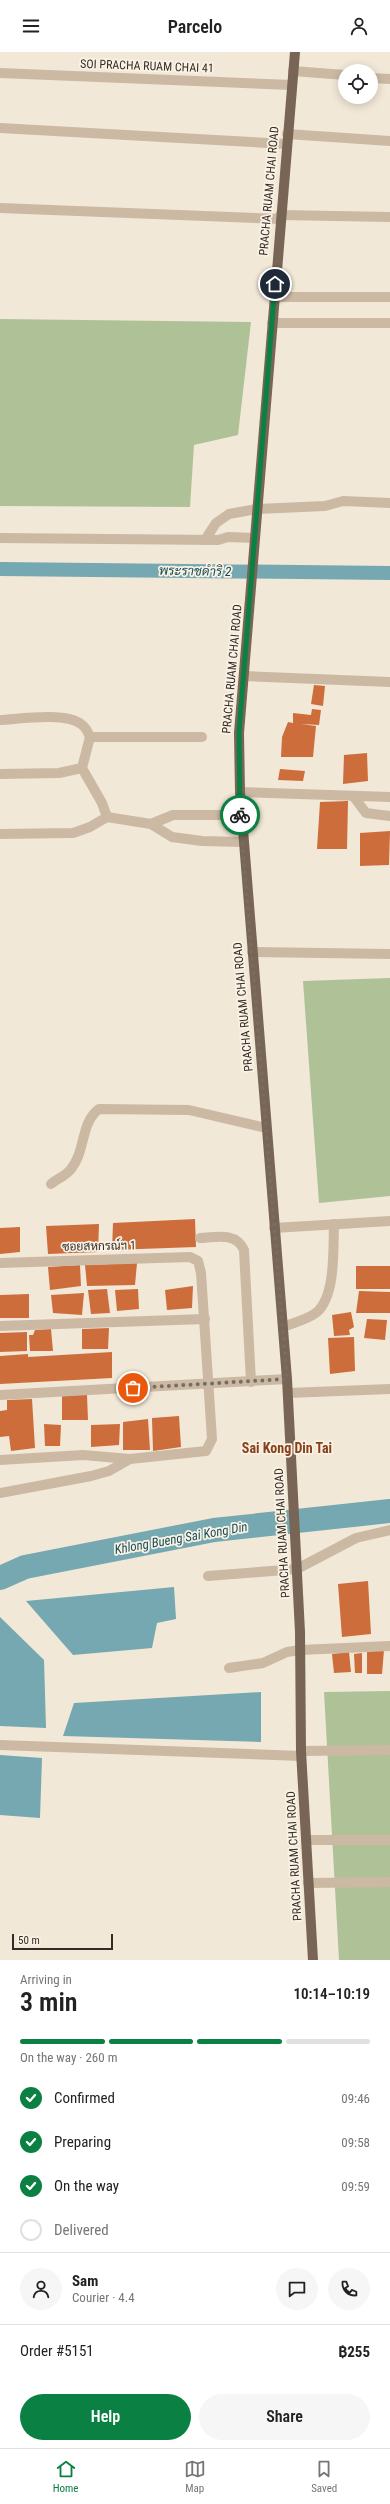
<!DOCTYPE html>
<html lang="en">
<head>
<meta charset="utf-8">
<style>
	body { margin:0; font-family:"Roboto Condensed",Sarabun,sans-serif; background:#f6f6f6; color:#222; height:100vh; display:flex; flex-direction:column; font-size:15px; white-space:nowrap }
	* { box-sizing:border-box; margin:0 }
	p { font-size:13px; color:#767676 }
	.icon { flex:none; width:22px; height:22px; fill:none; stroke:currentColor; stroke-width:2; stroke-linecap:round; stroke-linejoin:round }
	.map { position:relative; height:1908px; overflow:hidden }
	.drawer { display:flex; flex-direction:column; background:#fff; flex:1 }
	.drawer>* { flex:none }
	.fabs { position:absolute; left:338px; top:12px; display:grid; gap:8px }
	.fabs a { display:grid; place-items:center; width:40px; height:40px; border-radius:50%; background:#fff; box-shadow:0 2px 10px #0003; font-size:20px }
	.scale { position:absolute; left:12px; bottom:10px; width:101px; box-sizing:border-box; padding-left:4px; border:2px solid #352c25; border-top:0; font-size:11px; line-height:14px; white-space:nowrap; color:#352c25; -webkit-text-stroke:3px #faf2e4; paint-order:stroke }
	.pin { position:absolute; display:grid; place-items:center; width:34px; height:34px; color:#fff; margin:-17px; border:2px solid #fff; border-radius:50%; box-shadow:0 1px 4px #0007 }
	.courier { position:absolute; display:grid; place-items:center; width:40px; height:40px; margin:-20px; border:3px solid #0b8043; border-radius:50%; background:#fff; color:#222; box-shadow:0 1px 5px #0007 }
	.headline em { font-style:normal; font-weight:600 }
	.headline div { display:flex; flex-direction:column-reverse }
	.headline { display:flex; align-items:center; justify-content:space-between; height:68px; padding:0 20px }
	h1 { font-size:26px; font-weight:600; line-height:30px }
	.bar { display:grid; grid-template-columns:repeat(4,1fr); gap:6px 4px; align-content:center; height:48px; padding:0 20px }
	.bar i { height:5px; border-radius:3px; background:#e0e0e0 }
	.bar .active { background:#0b8043 }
	.bar p { grid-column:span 4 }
	.line { display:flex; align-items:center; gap:10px; padding:0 20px; border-top:1px solid #e0e0e0 }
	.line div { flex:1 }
	.round { display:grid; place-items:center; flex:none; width:42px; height:42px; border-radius:21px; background:#f6f6f6 }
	ol { padding:0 20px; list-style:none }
	li { display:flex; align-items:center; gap:12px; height:44px }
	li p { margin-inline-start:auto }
	li .icon { padding:4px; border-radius:50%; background:#0b8043; color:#fff; stroke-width:4 }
	li:last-child { color:#767676 }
	li i { width:22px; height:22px; border:2px solid #e0e0e0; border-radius:50% }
	.action { display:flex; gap:8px; margin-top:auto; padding:8px 20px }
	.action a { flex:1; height:46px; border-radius:24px; background:#0b8043; color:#fff; font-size:16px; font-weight:600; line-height:46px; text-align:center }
	.action a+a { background:#f6f6f6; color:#222 }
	header { display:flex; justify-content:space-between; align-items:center; height:52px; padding:0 20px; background:#fff; font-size:18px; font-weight:600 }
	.tab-bar { display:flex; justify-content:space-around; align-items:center; height:56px; border-top:1px solid #e0e0e0; background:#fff; font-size:11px; color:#767676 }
	.tab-bar a { display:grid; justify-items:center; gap:2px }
	.tab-bar .active { color:#0b8043 }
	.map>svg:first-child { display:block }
	.green { fill:#afc297 }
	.water { fill:#75a8b1 }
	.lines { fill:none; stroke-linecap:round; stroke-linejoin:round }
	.canal { stroke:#75a8b1; stroke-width:14 }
	.river { stroke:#75a8b1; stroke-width:24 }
	.building { fill:#cd6d3b }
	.minor { stroke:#cbb9a3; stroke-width:10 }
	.major { stroke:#786555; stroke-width:10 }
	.done { stroke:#776e63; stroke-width:4; stroke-dasharray:0 7.2 }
	.route { stroke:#0b8043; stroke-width:5 }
	.labels { text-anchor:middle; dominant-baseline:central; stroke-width:3.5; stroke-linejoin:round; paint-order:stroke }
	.street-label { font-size:12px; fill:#352c25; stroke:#faf2e4 }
	.water-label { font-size:13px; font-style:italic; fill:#194e59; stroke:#faf2e4 }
	.quarter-label { font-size:14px; font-weight:bold; fill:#88401a; stroke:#faf2e4 }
</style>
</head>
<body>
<header><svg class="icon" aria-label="menu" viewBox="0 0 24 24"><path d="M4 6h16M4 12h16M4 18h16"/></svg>Parcelo<svg class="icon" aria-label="person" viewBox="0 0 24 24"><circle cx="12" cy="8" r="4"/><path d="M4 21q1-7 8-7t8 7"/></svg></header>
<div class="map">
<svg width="390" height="1908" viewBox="0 0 390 1908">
	<rect width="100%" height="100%" fill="#f2e8d7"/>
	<!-- green -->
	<g class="green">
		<path d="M0,267L251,270L238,383L194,393L190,455L0,454Z"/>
		<path d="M390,926V1144L319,1151L303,929Z"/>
		<path d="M390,1639V1908H339L324,1640Z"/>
	</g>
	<!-- water -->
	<g class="water">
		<path d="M174,1535L176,1567L157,1571L152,1596L73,1603L26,1549Z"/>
		<path d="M0,1565L44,1608L46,1676L0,1674Z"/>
		<path d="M261,1640V1690L63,1684L74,1651Z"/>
		<path d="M0,1703L42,1706L40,1766L0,1763Z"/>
	</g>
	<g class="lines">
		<!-- canal -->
		<path class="canal" d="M0,517L390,521"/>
		<!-- river -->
		<path class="river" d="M0,1526L25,1515L214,1478L390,1459"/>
	</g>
	<!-- building -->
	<g class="building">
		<path d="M314,633L325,634L323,654L311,652Z"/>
		<path d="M312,657L321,658L319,673L301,672L316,674L313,705H281L282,685L288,670L293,671V661L311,663Z"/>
		<path d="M367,701L368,729L343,732L344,703Z"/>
		<path d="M280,717L305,719L303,729L278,728Z"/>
		<path d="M348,749L347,797H317L320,750Z"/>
		<path d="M390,779L389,813L360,814V781Z"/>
		<path d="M195,1167L196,1195L112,1198L113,1171Z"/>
		<path d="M99,1172L98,1200L48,1202L46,1174Z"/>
		<path d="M20,1175V1200L0,1202V1176Z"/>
		<path d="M137,1211L135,1233L87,1234L85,1213Z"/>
		<path d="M80,1213L81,1234L50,1238L48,1215Z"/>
		<rect x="356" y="1214" width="34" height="23"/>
		<path d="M193,1234L192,1256L167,1258L165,1238Z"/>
		<path d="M107,1237L110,1261L91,1262L88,1238Z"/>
		<path d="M138,1237L139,1257L117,1259L115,1238Z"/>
		<path d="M359,1239L390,1240V1261H356Z"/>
		<path d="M84,1241L82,1263L53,1261L51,1243Z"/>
		<path d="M29,1242V1266H0V1243Z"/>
		<path d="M351,1260L354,1275L349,1278L350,1283L334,1284L332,1263Z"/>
		<path d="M367,1267L387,1268L385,1288L364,1286Z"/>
		<path d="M109,1276L108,1297H82V1277Z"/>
		<path d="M51,1277L53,1299H30L29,1283H33L35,1278Z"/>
		<path d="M27,1280V1299L0,1300V1281Z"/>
		<path d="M354,1285L355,1319L330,1322L328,1286Z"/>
		<path d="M112,1300V1326L0,1332V1304L28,1302V1305Z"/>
		<path d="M62,1343H87L88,1368H62Z"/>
		<path d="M32,1347L35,1396L11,1399L9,1384L0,1385V1359L7,1358V1348Z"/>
		<path d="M179,1364L181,1395L153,1399L152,1366Z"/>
		<path d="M148,1367L150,1398H123V1370Z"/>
		<path d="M44,1372L61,1373L60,1394H45Z"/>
		<path d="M120,1372L119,1393L91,1395V1373Z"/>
		<path d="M368,1529L371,1582L342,1585L338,1532Z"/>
		<path d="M384,1598L382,1622H367V1600Z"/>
		<path d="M349,1600L351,1620L334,1621L332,1602Z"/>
		<path d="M362,1601V1621H355L354,1602Z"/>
	</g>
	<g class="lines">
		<!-- minor -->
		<g class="minor">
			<path d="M293,19L345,23"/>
			<path d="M0,21L292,33"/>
			<path d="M371,26L390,27"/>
			<path d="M0,76L286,92"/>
			<path d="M287,82L390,89"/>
			<path d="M0,156L280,167"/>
			<path d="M280,163L390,165"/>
			<path d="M274,245H390"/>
			<path d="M272,271H390"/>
			<path d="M0,486L218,488L228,485L255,486"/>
			<path d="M205,488L216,471L229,462L257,457L325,454L343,449L390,451"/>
			<path d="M244,624L390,630"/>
			<path d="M0,668C20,667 65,660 81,672C86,675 88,680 90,685"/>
			<path d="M82,716L90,685H202"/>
			<path d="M0,722L59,721L82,716L102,751L107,765"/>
			<path d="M240,740L390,745"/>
			<path d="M354,745L366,761L390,764"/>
			<path d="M151,772L173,763H240"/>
			<path d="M0,782L73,781L90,775L107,765L151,772L172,785L202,789L242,790"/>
			<path d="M252,900L390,902"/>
			<path d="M51,1132C57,1127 67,1123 71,1117C86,1099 80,1071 99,1057L189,1058L266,1076"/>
			<path d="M274,1176L390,1169"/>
			<path d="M200,1186C216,1185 236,1180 244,1198L251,1330"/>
			<path d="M0,1211L190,1205L198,1209L201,1221L212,1387L206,1399L130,1407L109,1419L91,1424L0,1441"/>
			<path d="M0,1274L205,1267"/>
			<path d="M283,1275C293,1271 309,1267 317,1260C336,1243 333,1196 334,1172"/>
			<path d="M288,1341L390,1337"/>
			<path d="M0,1343L287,1327"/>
			<path d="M0,1408L83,1403L130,1407"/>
			<path d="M208,1524L297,1517L356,1486L390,1478"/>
			<path d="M229,1616L263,1611L287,1600L300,1598L390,1594"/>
			<path d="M0,1693L301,1704"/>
			<path d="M301,1699L390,1698"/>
			<path d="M306,1788H390"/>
			<path d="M308,1831L390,1830"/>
		</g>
		<!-- major -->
		<path class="major" d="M295,0L239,681L240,740L287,1327L300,1580L301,1699L313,1908"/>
	</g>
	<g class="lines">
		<!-- done -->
		<path class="done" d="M133,1336L287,1327L240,763"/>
		<!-- route -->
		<path class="route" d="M240,763L239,680L275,232"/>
	</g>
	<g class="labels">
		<!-- street labels -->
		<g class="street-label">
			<text transform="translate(147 14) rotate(2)">SOI PRACHA RUAM CHAI 41</text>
			<text transform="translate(269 139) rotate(-85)">PRACHA RUAM CHAI ROAD</text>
			<text transform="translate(232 617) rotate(-85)">PRACHA RUAM CHAI ROAD</text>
			<text transform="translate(243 955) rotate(-95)">PRACHA RUAM CHAI ROAD</text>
			<text transform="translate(99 1194) rotate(-1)">ซอยสหกรณ์ฯ 1</text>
			<text transform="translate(282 1481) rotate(-93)">PRACHA RUAM CHAI ROAD</text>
			<text transform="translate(294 1804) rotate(-93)">PRACHA RUAM CHAI ROAD</text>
		</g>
		<!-- water labels -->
		<g class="water-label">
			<text transform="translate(195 519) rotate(1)">พระราชดำริ 2</text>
			<text transform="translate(181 1486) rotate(-10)">Khlong Bueng Sai Kong Din</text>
		</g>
		<!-- quarter labels -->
		<g class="quarter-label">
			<text x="287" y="1396">Sai Kong Din Tai</text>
		</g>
	</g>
</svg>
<div class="fabs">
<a><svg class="icon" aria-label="locate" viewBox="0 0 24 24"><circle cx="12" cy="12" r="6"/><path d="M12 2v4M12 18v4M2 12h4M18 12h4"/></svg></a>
</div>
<div class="scale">50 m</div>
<div class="pin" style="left:133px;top:1336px;background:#ea580c"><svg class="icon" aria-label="bag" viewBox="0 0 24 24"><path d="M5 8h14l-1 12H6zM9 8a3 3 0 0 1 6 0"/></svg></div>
<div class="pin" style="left:275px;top:232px;background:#1f2937"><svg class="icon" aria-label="home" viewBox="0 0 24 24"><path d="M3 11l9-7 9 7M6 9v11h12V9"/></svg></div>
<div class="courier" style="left:240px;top:763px"><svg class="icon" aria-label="bike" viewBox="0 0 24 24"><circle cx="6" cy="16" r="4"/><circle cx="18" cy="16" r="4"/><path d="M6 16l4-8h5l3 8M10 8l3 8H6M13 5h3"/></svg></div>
</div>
<section class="drawer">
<div class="headline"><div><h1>3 min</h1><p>Arriving in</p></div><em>10:14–10:19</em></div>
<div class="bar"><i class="active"></i><i class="active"></i><i class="active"></i><i></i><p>On the way · 260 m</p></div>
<ol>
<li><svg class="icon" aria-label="check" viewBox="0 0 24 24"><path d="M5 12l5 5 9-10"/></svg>Confirmed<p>09:46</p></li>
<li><svg class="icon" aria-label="check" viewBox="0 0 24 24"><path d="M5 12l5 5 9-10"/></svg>Preparing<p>09:58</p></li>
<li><svg class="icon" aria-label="check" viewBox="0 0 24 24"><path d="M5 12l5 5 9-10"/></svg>On the way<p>09:59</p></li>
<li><i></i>Delivered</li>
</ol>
<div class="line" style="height:72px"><a class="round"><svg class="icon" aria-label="person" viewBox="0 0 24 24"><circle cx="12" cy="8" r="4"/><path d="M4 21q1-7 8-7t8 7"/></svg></a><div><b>Sam</b><p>Courier · 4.4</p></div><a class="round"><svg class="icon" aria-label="chat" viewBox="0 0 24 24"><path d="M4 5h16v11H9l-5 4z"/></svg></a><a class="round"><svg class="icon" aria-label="phone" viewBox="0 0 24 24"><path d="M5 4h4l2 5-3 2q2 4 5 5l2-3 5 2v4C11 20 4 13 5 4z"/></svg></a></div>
<div class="line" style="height:52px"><div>Order #5151</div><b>฿255</b></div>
<div class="action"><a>Help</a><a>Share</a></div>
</section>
<nav class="tab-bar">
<a class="active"><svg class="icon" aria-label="home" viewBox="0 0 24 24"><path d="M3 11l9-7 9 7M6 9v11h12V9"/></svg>Home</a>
<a><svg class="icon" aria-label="map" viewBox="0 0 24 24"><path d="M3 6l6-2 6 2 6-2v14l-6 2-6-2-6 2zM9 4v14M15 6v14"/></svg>Map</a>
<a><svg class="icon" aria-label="saved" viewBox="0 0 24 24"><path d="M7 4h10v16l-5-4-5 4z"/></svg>Saved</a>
</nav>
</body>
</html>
